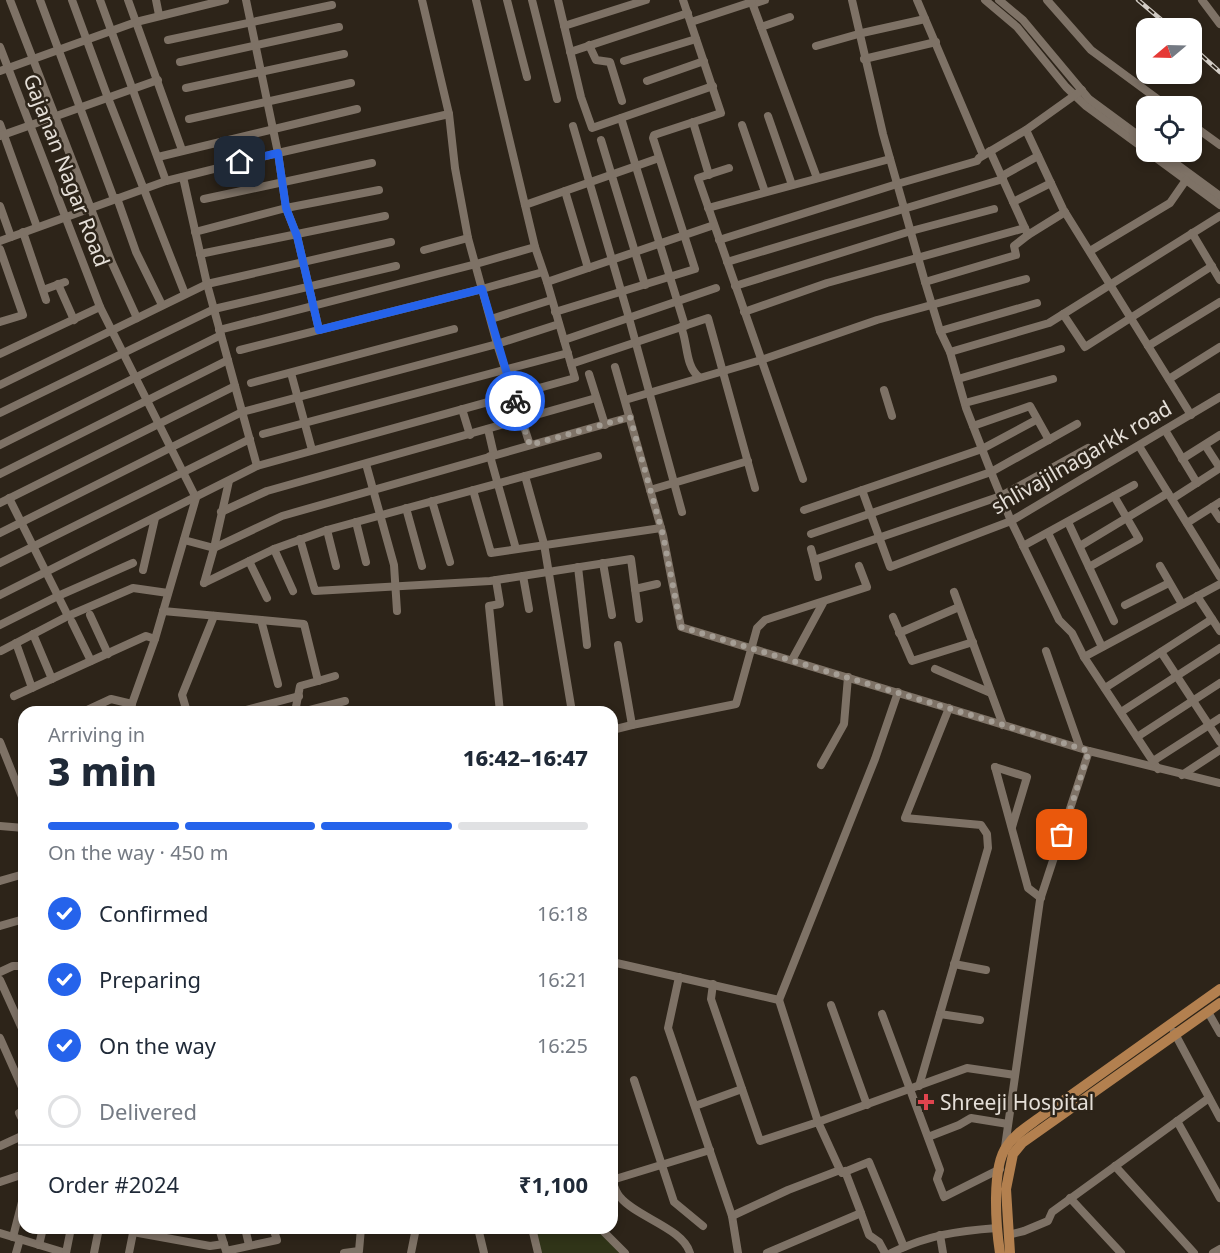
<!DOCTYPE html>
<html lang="en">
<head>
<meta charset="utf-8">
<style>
	body { margin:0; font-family:"Noto Sans",sans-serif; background:#f6f6f7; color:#1f2937; height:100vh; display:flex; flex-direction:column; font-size:22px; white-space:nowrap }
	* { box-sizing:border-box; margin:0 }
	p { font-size:20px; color:#747a83 }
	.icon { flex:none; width:33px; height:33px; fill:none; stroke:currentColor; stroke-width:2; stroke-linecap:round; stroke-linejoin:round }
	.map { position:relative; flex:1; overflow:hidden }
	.drawer { position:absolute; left:18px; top:706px; width:600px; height:528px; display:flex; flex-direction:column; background:#fff; border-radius:18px; box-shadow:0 3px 9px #0003 }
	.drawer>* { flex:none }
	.needle { width:39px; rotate:251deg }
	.fabs { position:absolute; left:1136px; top:18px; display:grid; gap:12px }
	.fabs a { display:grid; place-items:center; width:66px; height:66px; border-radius:12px; background:#fff; box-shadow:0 3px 9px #0003; font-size:30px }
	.pin { position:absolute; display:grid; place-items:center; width:51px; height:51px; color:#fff; margin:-26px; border-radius:12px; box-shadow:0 3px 9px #0006 }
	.courier { position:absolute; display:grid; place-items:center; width:60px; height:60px; margin:-30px; border:4px solid #2563eb; border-radius:50%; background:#fff; color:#222; box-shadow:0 2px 8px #0007 }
	.head em { font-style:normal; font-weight:800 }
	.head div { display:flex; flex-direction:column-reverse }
	.head { display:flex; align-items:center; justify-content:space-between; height:102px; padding:0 30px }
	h1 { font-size:39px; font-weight:800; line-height:45px }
	.bar { display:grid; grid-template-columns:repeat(4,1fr); gap:9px 6px; align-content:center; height:72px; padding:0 30px }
	.bar i { height:8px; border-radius:4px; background:#e0e1e3 }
	.bar .current { background:#2563eb }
	.bar p { grid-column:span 4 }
	.line { display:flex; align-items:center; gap:15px; padding:0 30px; border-top:2px solid #e0e1e3 }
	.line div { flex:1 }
	ol { padding:0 30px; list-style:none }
	li { display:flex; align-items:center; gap:18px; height:66px }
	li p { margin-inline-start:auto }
	li .icon { padding:6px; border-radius:50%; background:#2563eb; color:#fff; stroke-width:4 }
	li:last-child { color:#747a83 }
	li i { width:33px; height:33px; border:3px solid #e0e1e3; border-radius:50% }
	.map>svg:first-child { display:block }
	.green { fill:#303418 }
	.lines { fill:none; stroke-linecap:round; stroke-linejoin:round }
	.minor { stroke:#7e7266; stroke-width:8 }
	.major { stroke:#b3804f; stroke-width:10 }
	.rail-casing { stroke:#d2ccc5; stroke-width:4.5 }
	.rail { stroke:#2d2419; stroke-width:2; stroke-dasharray:7; stroke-linecap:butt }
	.done { stroke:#a59e95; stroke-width:6; stroke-dasharray:0 10.8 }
	.route { stroke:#2563eb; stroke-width:8 }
	.health-dot { fill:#e0444e; stroke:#2d2419; stroke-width:2 }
	.labels { text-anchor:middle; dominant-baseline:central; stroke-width:5; stroke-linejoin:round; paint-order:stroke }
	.street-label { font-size:21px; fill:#e5dfd8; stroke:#2d2419 }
	.poi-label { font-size:21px; fill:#e5dfd8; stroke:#2d2419; text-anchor:start }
</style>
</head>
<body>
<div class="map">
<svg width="1220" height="1253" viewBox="0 0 1220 1253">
	<rect width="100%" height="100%" fill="#2d2419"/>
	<!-- green -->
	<path class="green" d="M532,1229H600L625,1253H538Z"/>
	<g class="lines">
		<!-- minor -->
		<g class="minor">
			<path d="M10,0L112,263L137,318"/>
			<path d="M40,0L114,199"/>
			<path d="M72,0L108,98L185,294"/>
			<path d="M100,0L166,181"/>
			<path d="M128,0L182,150"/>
			<path d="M156,0L159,15"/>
			<path d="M246,0L278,153L286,208L297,236L319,330"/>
			<path d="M422,0L449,114L455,168L468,238L497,344L530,445"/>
			<path d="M507,0L527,77"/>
			<path d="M532,0L557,99"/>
			<path d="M558,0L581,97L592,128L713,86"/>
			<path d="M751,0L817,178"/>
			<path d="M852,0L883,134L925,282L940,331L950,352L966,408L991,472L1011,521L1059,620L1072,633L1084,657L1158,769"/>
			<path d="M917,0L983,155"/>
			<path d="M985,0L1017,27L1066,87L1086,106L1146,150"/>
			<path d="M999,0L1023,20L1089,99L1146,141"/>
			<path d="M1047,0L1091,50L1167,106"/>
			<path d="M1202,0L1220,24"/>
			<path d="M753,4L765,0"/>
			<path d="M691,22L752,2"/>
			<path d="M564,26L646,0"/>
			<path d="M761,27L790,17"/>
			<path d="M168,40L332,5"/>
			<path d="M589,45L596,60L610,62L622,101"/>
			<path d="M816,46L862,33L925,19"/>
			<path d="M0,47L100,307L196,498L155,639L129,712"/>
			<path d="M570,52L688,13"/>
			<path d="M864,59L936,42"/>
			<path d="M624,61L696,39"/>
			<path d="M180,62L339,27"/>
			<path d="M0,71L136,22L225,0"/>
			<path d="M647,81L704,61"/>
			<path d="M186,88L344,54"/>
			<path d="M768,116L792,185"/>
			<path d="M621,118L685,326"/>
			<path d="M189,119L351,83"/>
			<path d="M693,122L709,175"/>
			<path d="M0,124L37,227"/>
			<path d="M1191,124L1220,145"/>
			<path d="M742,125L765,192"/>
			<path d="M573,126L629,318L682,512"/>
			<path d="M1026,130L1063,209L1191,415"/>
			<path d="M0,136L158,80"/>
			<path d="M601,140L645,285"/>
			<path d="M990,151L1028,235L1065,212"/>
			<path d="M1148,152L1220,205"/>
			<path d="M1160,152L1220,196"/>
			<path d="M158,157L357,109"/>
			<path d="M729,168L698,178L803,479"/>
			<path d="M1002,176L1038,156"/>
			<path d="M183,177L207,284L257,466"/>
			<path d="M565,191L588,268"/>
			<path d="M117,198L136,252L162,305"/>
			<path d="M204,199L372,163"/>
			<path d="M1013,202L1051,183"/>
			<path d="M525,205L659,158"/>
			<path d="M0,206L11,237"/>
			<path d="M708,208L890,159"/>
			<path d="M23,232L46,300"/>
			<path d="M195,232L286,208L379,190"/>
			<path d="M1192,233L1220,280"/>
			<path d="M719,240L897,184L977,161L979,158L1026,130L1082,90"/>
			<path d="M0,241L166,181L278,153L449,114"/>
			<path d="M0,249L23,315L0,322"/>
			<path d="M424,250L468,238"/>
			<path d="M1090,251L1170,203L1186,180"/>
			<path d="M200,254L385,216"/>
			<path d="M727,262L1003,179"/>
			<path d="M547,282L714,225"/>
			<path d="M925,282L1016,255L1014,246L1028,235"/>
			<path d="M58,284L74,320"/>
			<path d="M735,286L911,231L994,209"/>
			<path d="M43,290L65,282"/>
			<path d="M555,312L695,269L653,138L654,135L721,113L683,0"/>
			<path d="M744,312L827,283L1025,228"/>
			<path d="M1063,314L1085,347L1212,266"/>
			<path d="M491,319L551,300"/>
			<path d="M681,327C688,343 685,366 699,377"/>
			<path d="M219,330L476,264L535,247"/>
			<path d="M940,331L1037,303"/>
			<path d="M564,340L716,288"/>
			<path d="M1148,346L1220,302"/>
			<path d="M240,350L482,289L543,272"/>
			<path d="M950,352L1049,323L1220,216"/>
			<path d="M0,354L100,307"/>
			<path d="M571,364L708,318L755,488"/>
			<path d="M615,367L663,535L681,627L1089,751L1220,783"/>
			<path d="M291,373L312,450"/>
			<path d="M589,374L605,425"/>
			<path d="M958,379L1061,349"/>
			<path d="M1169,379L1220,347"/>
			<path d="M251,383L454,329"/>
			<path d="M0,385L207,284L391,242"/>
			<path d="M884,390L892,416"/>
			<path d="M625,400L761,360L877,320L1026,279"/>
			<path d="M965,403L1053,379"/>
			<path d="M462,409L470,435"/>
			<path d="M0,413L214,309L396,266"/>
			<path d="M973,426L1030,406L1049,440"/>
			<path d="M488,429L494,455"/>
			<path d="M1165,430L1197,483"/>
			<path d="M263,434L568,353"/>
			<path d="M0,445L221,335"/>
			<path d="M1205,445L1220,468"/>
			<path d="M1139,446L1220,577"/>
			<path d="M490,456L516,549"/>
			<path d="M1182,459L1220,435"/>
			<path d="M366,464L394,565L397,611"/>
			<path d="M0,474L228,360"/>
			<path d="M525,476L544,544L572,712"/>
			<path d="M473,490L491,553L661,528"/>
			<path d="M650,490L748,461"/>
			<path d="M862,490L890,567L1011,521L1220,397"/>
			<path d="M9,498L68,616"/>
			<path d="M1172,499L1220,468"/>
			<path d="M432,501L450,562"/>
			<path d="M0,503L235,386"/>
			<path d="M1212,507L1220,519"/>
			<path d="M406,508L422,566"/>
			<path d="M804,510L982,449L1036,420"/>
			<path d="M221,512L267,491L596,398"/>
			<path d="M356,522L366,562"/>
			<path d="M1068,522L1114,621"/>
			<path d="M1187,523L1220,502"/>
			<path d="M327,530L336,566"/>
			<path d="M0,533L242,412L497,344L559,324"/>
			<path d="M1048,533L1102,647"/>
			<path d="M811,534L991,472L1077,424"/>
			<path d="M300,539L315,591L490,581L631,559L639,619"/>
			<path d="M184,540L214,548L282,516L630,417"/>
			<path d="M1023,546L1134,485"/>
			<path d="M1080,546L1168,493"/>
			<path d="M274,549L293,591"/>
			<path d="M811,549L814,560L1001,496L1088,448"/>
			<path d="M814,560L818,577"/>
			<path d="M249,561L267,598"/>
			<path d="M0,563L250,439"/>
			<path d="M603,563L612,615"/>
			<path d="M1160,566L1182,604"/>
			<path d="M578,567L587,645"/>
			<path d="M1089,567L1139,539L1114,496"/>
			<path d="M143,570L155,518"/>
			<path d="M523,576L529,609"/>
			<path d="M496,580L500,604L489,606L500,712"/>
			<path d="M204,583L274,549L327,530L598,456"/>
			<path d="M204,583L214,548L229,481"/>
			<path d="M635,589L657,584"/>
			<path d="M954,592L1003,725"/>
			<path d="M0,595L257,466L575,378L547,282L535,247L476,0"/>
			<path d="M1197,596L1220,631"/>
			<path d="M1125,605L1169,583"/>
			<path d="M163,611L304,624L318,681L300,686L295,712"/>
			<path d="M90,615L108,654"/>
			<path d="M893,617L912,661L973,642"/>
			<path d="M261,620L278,684"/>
			<path d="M72,622L91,661"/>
			<path d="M0,625L58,596L133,563"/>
			<path d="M899,633L959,607"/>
			<path d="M33,634L52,679"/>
			<path d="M16,643L32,688"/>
			<path d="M618,645L632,725L736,704L757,628L765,620L867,587L859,566"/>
			<path d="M1,651L68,616L133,588L168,593"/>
			<path d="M1046,651L1080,748"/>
			<path d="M1161,652L1220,742"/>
			<path d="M1084,657L1220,584"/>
			<path d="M792,660L823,603"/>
			<path d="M935,669L991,693"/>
			<path d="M318,681L335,676"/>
			<path d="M1105,688L1212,619"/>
			<path d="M14,696L146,636L155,639"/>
			<path d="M83,712L111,699L132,704"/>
			<path d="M187,712L182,695L214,616"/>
			<path d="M238,712L299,696"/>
			<path d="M302,712L345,701"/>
			<path d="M1121,712L1220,648"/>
			<path d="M612,730L632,725"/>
			<path d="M1137,737L1220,683"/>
			<path d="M0,742L24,802"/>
			<path d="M1153,761L1220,718"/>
			<path d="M821,765L844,724L848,677"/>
			<path d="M995,767L1028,888L1041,898"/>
			<path d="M995,767L1027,777L1012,827"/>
			<path d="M1182,775L1220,750"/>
			<path d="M0,826L24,828"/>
			<path d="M0,881L24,874"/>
			<path d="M0,926L24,919"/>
			<path d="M612,962L779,1000L818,1122L967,1068L1015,1075"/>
			<path d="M954,964L986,970"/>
			<path d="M0,972L13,966H24"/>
			<path d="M679,977L668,1028L732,1216L738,1253"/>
			<path d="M0,980L24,1033"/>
			<path d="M713,984L711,999L760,1141L818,1122L840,1170"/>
			<path d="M779,1000L875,759L898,692"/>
			<path d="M831,1005L867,1105"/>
			<path d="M1208,1012L1220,1033"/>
			<path d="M882,1014L940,1170L937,1179L944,1197L1000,1169"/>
			<path d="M940,1014L980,1020"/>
			<path d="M1174,1032L1220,1118"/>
			<path d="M0,1038L24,1092"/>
			<path d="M634,1080L674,1202L703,1226"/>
			<path d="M919,1086L988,848L987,834L981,825L905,818L949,708"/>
			<path d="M695,1106L742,1089"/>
			<path d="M24,1111L19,1113L24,1123"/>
			<path d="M1177,1121L1220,1198"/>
			<path d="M928,1137L959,1125L971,1118L1008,1124"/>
			<path d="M0,1146L24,1135"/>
			<path d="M1005,1147L1040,900L1089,751"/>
			<path d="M1115,1166L1194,1253"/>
			<path d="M845,1171L861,1213"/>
			<path d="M612,1180C614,1186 616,1193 620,1197C636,1217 683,1228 690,1253"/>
			<path d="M612,1180L710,1150"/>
			<path d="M0,1182L24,1174"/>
			<path d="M1070,1198L1121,1253"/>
			<path d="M732,1216L788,1190L840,1170L842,1173L869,1162L904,1247"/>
			<path d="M219,1228L226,1251L277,1240L273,1228"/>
			<path d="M245,1228L249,1245"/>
			<path d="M478,1228L484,1253"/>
			<path d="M532,1228L538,1253"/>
			<path d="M600,1228L625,1253"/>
			<path d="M133,1232L210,1246L224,1244"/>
			<path d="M0,1233L66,1253"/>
			<path d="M940,1235L943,1253"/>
			<path d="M1008,1235L1024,1231L1048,1221L1052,1212L1209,1098"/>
			<path d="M13,1237L24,1194"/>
			<path d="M39,1245L43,1228"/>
			<path d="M16,1253L20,1239"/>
			<path d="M66,1253L71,1228"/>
			<path d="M94,1253L99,1228"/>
			<path d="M129,1253L134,1228"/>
			<path d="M344,1253L359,1251L361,1228"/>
			<path d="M411,1253L416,1228"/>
			<path d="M767,1253L861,1213L869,1235L879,1242L885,1253"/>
			<path d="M891,1253C928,1235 957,1231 997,1228"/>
			<path d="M1213,1253L1220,1249"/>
		</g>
		<!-- major -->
		<g class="major">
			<path d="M1000,1253C996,1227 991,1167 1007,1146C1015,1134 1028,1126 1039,1118L1220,989"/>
			<path d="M1010,1253L1006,1189L1013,1154L1022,1143L1220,1003"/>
		</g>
		<defs>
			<g id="rail">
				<path d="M1138,0L1171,28"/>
				<path d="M1191,46L1220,72"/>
			</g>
		</defs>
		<!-- rail casing -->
		<use href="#rail" class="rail-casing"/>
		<!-- rail -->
		<use href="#rail" class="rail"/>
	</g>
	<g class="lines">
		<!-- done -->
		<path class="done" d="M515,401L530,445L630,417L663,535L681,627L1089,751L1062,835"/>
		<!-- route -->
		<path class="route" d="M240,162L278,153L286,208L297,236L319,330L482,289L515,401"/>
	</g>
	<!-- markers -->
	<path class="health-dot" d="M923 1093h6v6h6v6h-6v6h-6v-6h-6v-6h6z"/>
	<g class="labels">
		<!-- street labels -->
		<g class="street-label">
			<text transform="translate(67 170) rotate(69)">Gajanan Nagar Road</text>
			<text transform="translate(1081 457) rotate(-30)">shlivajilnagarkk road</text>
		</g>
		<!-- poi labels -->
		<g class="poi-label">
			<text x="940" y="1102">Shreeji Hospital</text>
		</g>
	</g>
</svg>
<div class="fabs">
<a><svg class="needle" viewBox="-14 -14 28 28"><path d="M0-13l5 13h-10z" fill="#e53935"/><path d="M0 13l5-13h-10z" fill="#747a83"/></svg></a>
<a><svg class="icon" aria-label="locate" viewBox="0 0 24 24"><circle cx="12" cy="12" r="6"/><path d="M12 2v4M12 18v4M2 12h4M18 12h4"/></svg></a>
</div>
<div class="pin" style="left:1062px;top:835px;background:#ea580c"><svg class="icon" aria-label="bag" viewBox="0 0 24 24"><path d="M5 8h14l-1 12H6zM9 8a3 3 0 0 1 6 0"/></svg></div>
<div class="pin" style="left:240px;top:162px;background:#1f2937"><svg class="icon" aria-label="home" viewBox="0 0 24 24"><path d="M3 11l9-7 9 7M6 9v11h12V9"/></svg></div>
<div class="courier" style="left:515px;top:401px"><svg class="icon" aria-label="bike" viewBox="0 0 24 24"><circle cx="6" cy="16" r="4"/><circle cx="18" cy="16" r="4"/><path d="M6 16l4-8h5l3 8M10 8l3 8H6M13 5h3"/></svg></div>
<section class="drawer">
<div class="head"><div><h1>3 min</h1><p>Arriving in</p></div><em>16:42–16:47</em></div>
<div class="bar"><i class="current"></i><i class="current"></i><i class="current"></i><i></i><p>On the way · 450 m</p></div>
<ol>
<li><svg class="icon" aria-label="check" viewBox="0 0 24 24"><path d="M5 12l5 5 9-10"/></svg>Confirmed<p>16:18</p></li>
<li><svg class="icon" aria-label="check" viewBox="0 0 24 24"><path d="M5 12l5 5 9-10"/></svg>Preparing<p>16:21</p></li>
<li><svg class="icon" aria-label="check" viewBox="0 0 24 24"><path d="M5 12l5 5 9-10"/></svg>On the way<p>16:25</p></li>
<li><i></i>Delivered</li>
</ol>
<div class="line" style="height:78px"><div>Order #2024</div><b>₹1,100</b></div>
</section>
</div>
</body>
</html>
